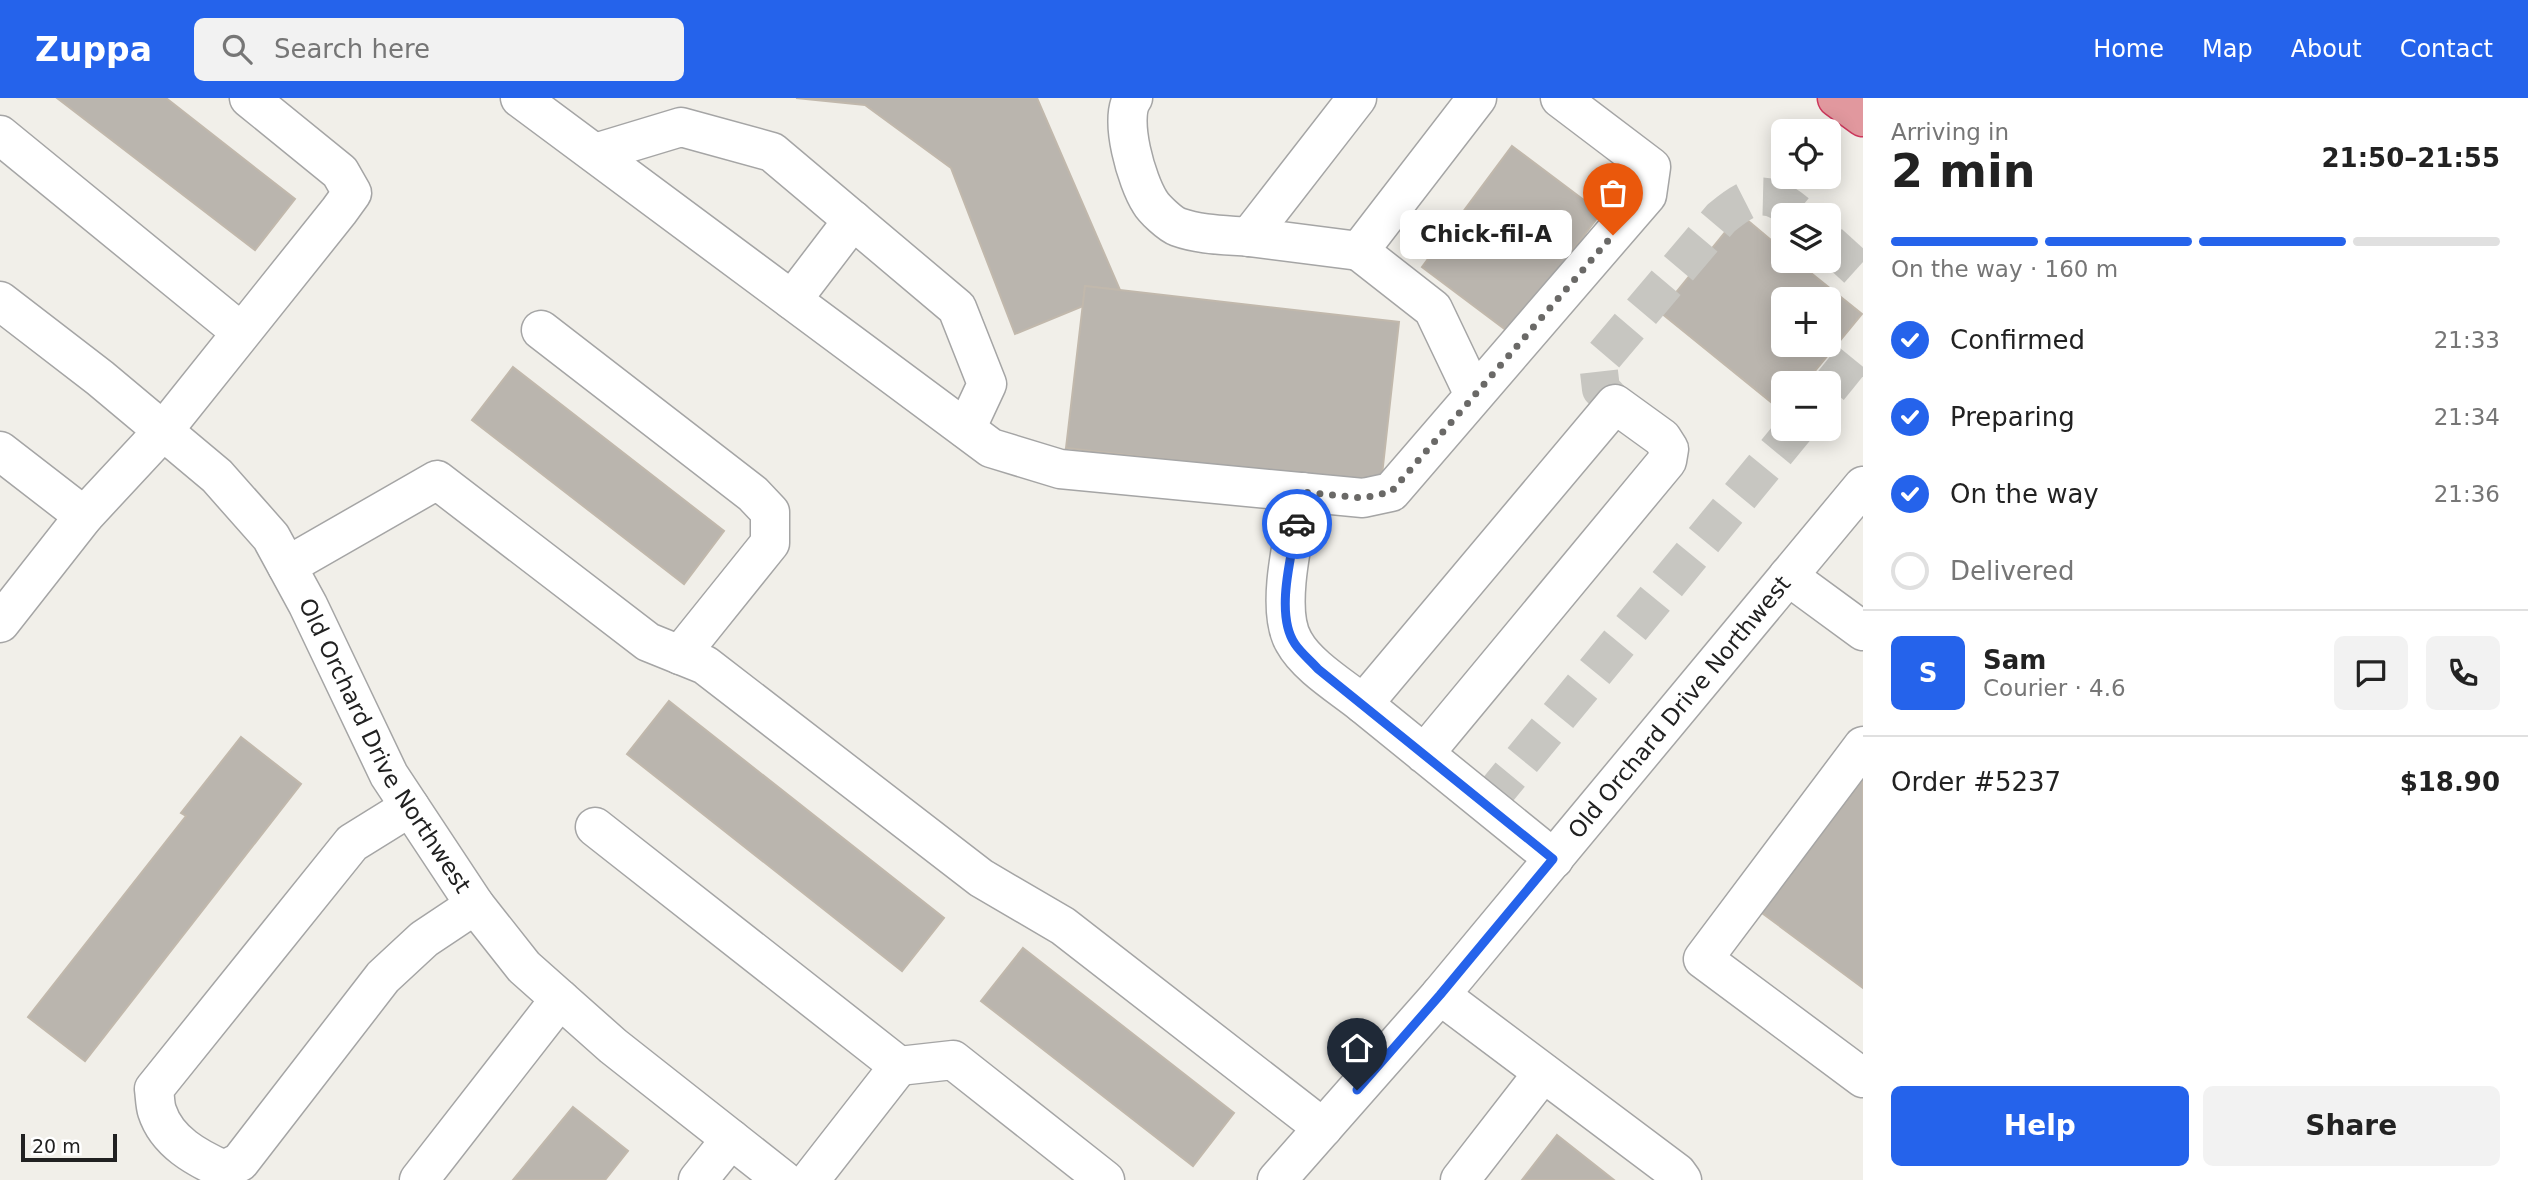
<!DOCTYPE html>
<html lang="en">
<head>
<meta charset="utf-8">
<style>
	body { margin:0; font-family:"DejaVu Sans",sans-serif; background:#f2f2f2; color:#222; height:100vh; display:flex; flex-direction:column; font-size:26px; white-space:nowrap }
	* { box-sizing:border-box; margin:0 }
	p { font-size:23px; color:#767676 }
	.icon { flex:none; width:38px; height:38px; fill:none; stroke:currentColor; stroke-width:2; stroke-linecap:round; stroke-linejoin:round }
	.map { position:relative; flex:1; overflow:hidden }
	.sheet { display:flex; flex-direction:column; background:#fff; width:665px }
	.sheet>* { flex:none }
	.buttons { position:absolute; left:1771px; top:21px; display:grid; gap:14px }
	.buttons a { display:grid; place-items:center; width:70px; height:70px; border-radius:10px; background:#fff; box-shadow:0 4px 18px #0003; font-size:35px }
	.scale { position:absolute; left:21px; bottom:18px; width:96px; box-sizing:border-box; padding-left:7px; border:4px solid #212121; border-top:0; font-size:19px; line-height:24px; white-space:nowrap; color:#212121; -webkit-text-stroke:5px #fff; paint-order:stroke }
	.pin { position:absolute; display:grid; place-items:center; width:60px; height:60px; color:#fff; margin:-72px -30px; border-radius:50% 50% 50% 0; rotate:-45deg; box-shadow:0 0 7px #0007 }
	.pin .icon { rotate:45deg }
	.courier { position:absolute; display:grid; place-items:center; width:70px; height:70px; margin:-35px; border:5px solid #2563eb; border-radius:50%; background:#fff; color:#222; box-shadow:0 2px 9px #0007 }
	.bubble { position:absolute; height:49px; border-radius:10px; background:#fff; box-shadow:0 4px 18px #0003; font-size:23px; font-weight:600; line-height:49px; text-align:center }
	.head em { font-style:normal; font-weight:600 }
	.head div { display:flex; flex-direction:column-reverse }
	.head { display:flex; align-items:center; justify-content:space-between; height:119px; padding:0 28px }
	h1 { font-size:46px; font-weight:600; line-height:52px }
	.bar { display:grid; grid-template-columns:repeat(4,1fr); gap:10px 7px; align-content:center; height:84px; padding:0 28px }
	.bar i { height:9px; border-radius:5px; background:#e0e0e0 }
	.bar .selected { background:#2563eb }
	.bar p { grid-column:span 4 }
	.line { display:flex; align-items:center; gap:18px; padding:0 28px; border-top:2px solid #e0e0e0 }
	.line div { flex:1 }
	.round { display:grid; place-items:center; flex:none; width:74px; height:74px; border-radius:10px; background:#f2f2f2 }
	ol { padding:0 28px; list-style:none }
	li { display:flex; align-items:center; gap:21px; height:77px }
	li p { margin-inline-start:auto }
	li .icon { padding:7px; border-radius:50%; background:#2563eb; color:#fff; stroke-width:4 }
	li:last-child { color:#767676 }
	li i { width:38px; height:38px; border:4px solid #e0e0e0; border-radius:50% }
	.action { display:flex; gap:14px; margin-top:auto; padding:14px 28px }
	.action a { flex:1; height:80px; border-radius:10px; background:#2563eb; color:#fff; font-size:28px; font-weight:600; line-height:80px; text-align:center }
	.action a+a { background:#f2f2f2; color:#222 }
	header { display:flex; align-items:center; gap:42px; box-sizing:border-box; height:98px; padding:0 35px; background:#2563eb; color:#fff }
	header strong { font-size:33px }
	nav { display:flex; gap:38px; margin-inline-start:auto; font-size:24px }
	.search { width:490px; height:63px; background:#f2f2f2; display:flex; align-items:center; gap:18px; box-sizing:border-box; padding:0 24px; border-radius:10px; color:#767676; font-size:26px }
	main { display:flex; flex:1; min-height:0 }
	.map>svg:first-child { display:block }
	.building { fill:#bab5ae; stroke:#c1b8ac; stroke-width:2; fill-rule:evenodd }
	.lines { fill:none; stroke-linecap:round; stroke-linejoin:round }
	.minor-tunnel { stroke:#c7c6c1; stroke-width:38; stroke-dasharray:38 19; stroke-linecap:butt }
	.minor-casing { stroke:#a5a5a5; stroke-width:41 }
	.highway-casing { stroke:#cd375c; stroke-width:41 }
	.minor { stroke:#fff; stroke-width:38 }
	.highway { stroke:#e1989e; stroke-width:38 }
	.done { stroke:#6a6967; stroke-width:7; stroke-dasharray:0 12.6 }
	.route { stroke:#2563eb; stroke-width:9 }
	.labels { text-anchor:middle; dominant-baseline:central; stroke-width:5; stroke-linejoin:round; paint-order:stroke }
	.street-label { font-size:23px; fill:#212121; stroke:#fff }
</style>
</head>
<body>
<header>
<strong>Zuppa</strong>
<div class="search"><svg class="icon" aria-label="search" viewBox="0 0 24 24"><circle cx="10" cy="10" r="6"/><path d="M15 15l6 6"/></svg>Search here</div>
<nav><a>Home</a><a>Map</a><a>About</a><a>Contact</a></nav>
</header>
<main>
<div class="map">
<svg width="1863" height="1082" viewBox="0 0 1863 1082">
	<rect width="100%" height="100%" fill="#f1efe9"/>
	<!-- building -->
	<g class="building">
		<path d="M57,0H166L295,101L255,152Z"/>
		<path d="M796,0H1037L1120,192L1085,188L1083,208L1015,236L951,70L865,7Z"/>
		<path d="M1512,48L1601,115L1510,235L1422,169Z"/>
		<path d="M1740,116L1783,152V163H1796L1862,216L1805,285H1783L1782,313L1660,214ZM1783,201H1829V247H1783Z"/>
		<path d="M1085,188L1399,224L1381,386L1066,350Z"/>
		<path d="M513,269L724,433L684,486L472,322Z"/>
		<path d="M669,603L944,820L902,873L627,656Z"/>
		<path d="M241,639L301,686L85,963L28,919L186,718L181,715Z"/>
		<path d="M1863,681V890L1762,815Z"/>
		<path d="M1023,850L1234,1015L1193,1068L981,903Z"/>
		<path d="M573,1009L628,1053L605,1082H513Z"/>
		<path d="M1557,1037L1614,1082H1522Z"/>
	</g>
	<g class="lines">
		<!-- minor-tunnel -->
		<g class="minor-tunnel">
			<path d="M1829,145L1863,176"/>
			<path d="M1829,290L1863,248"/>
			<path d="M1615,306L1601,291L1598,265L1721,120C1751,95 1767,89 1799,117"/>
			<path d="M1486,706L1795,331"/>
		</g>
		<defs>
			<g id="minor">
				<path d="M520,0L991,350L1060,371L1363,400L1391,394L1647,97L1651,69L1560,0"/>
				<path d="M1133,0C1118,20 1137,84 1150,104C1154,111 1170,126 1178,129C1200,137 1226,137 1249,139L1357,0"/>
				<path d="M0,37L241,234"/>
				<path d="M595,55L681,29L772,54L957,210L987,286L966,331"/>
				<path d="M1249,139L1359,153L1477,0"/>
				<path d="M1359,153L1433,211L1474,297"/>
				<path d="M792,202L853,122"/>
				<path id="s1" d="M0,203L100,280L217,378L271,439L308,507L389,677L475,807L524,869L613,948L783,1082"/>
				<path d="M541,232L753,396L770,414V445L680,557"/>
				<path d="M0,353L84,418"/>
				<path d="M1302,394C1295,432 1274,511 1294,544C1307,568 1342,589 1363,606"/>
				<path d="M287,468L437,382L648,544L705,567L981,780L1063,828L1323,1030"/>
				<path d="M1788,478L1863,533"/>
				<path d="M0,525L84,418L163,333L339,113L352,95L340,74L249,0"/>
				<path d="M1863,648L1703,861L1863,980"/>
				<path d="M1424,656L1667,363L1669,351L1662,340L1615,306L1363,606L1554,761"/>
				<path d="M410,709L352,745L154,991C155,998 155,1007 157,1013C167,1044 197,1060 224,1072L240,1064L383,879L424,841L475,807"/>
				<path d="M595,729L899,968L810,1082"/>
				<path d="M1440,897L1677,1075L1682,1082"/>
				<path d="M899,968L953,962L1105,1082"/>
				<path d="M419,1082L560,901"/>
				<path d="M698,1082L731,1041"/>
				<path id="s2" d="M1277,1082L1440,897L1863,388"/>
				<path d="M1460,1082L1543,975"/>
			</g>
			<path id="highway" d="M1837,0L1863,19"/>
		</defs>
		<!-- minor casing -->
		<use href="#minor" class="minor-casing"/>
		<!-- highway casing -->
		<use href="#highway" class="highway-casing"/>
		<!-- minor -->
		<use href="#minor" class="minor"/>
		<!-- highway -->
		<use href="#highway" class="highway"/>
	</g>
	<g class="lines">
		<!-- done -->
		<path class="done" d="M1297,426L1302,394L1363,400L1391,394L1613,137"/>
		<!-- route -->
		<path class="route" d="M1297,426C1291,459 1275,517 1295,546C1301,555 1311,563 1318,571L1553,761L1440,897L1357,992"/>
	</g>
	<g class="labels">
		<!-- street labels -->
		<g class="street-label">
			<text stroke="none"><textPath href="#s2" startOffset="621">Old Orchard Drive Northwest</textPath></text>
			<text stroke="none"><textPath href="#s1" startOffset="598">Old Orchard Drive Northwest</textPath></text>
		</g>
	</g>
</svg>
<div class="buttons">
<a><svg class="icon" aria-label="locate" viewBox="0 0 24 24"><circle cx="12" cy="12" r="6"/><path d="M12 2v4M12 18v4M2 12h4M18 12h4"/></svg></a>
<a><svg class="icon" aria-label="layers" viewBox="0 0 24 24"><path d="M12 4l9 5-9 5-9-5zM3 14l9 5 9-5"/></svg></a>
<a>+</a>
<a>−</a>
</div>
<div class="scale">20 m</div>
<div class="pin" style="left:1613px;top:137px;background:#ea580c"><svg class="icon" aria-label="bag" viewBox="0 0 24 24"><path d="M5 8h14l-1 12H6zM9 8a3 3 0 0 1 6 0"/></svg></div>
<div class="pin" style="left:1357px;top:992px;background:#1f2937"><svg class="icon" aria-label="home" viewBox="0 0 24 24"><path d="M3 11l9-7 9 7M6 9v11h12V9"/></svg></div>
<div class="courier" style="left:1297px;top:426px"><svg class="icon" aria-label="car" viewBox="0 0 24 24"><path d="M5 17H2v-5l4-1 3-4h7l3 4 3 1v5h-3M9 17h6M6 11h13"/><circle cx="7" cy="17" r="2"/><circle cx="17" cy="17" r="2"/></svg></div>
<div class="bubble" style="left:1400px;top:112px;width:172px">Chick-fil-A</div>
</div>
<section class="sheet">
<div class="head"><div><h1>2 min</h1><p>Arriving in</p></div><em>21:50–21:55</em></div>
<div class="bar"><i class="selected"></i><i class="selected"></i><i class="selected"></i><i></i><p>On the way · 160 m</p></div>
<ol>
<li><svg class="icon" aria-label="check" viewBox="0 0 24 24"><path d="M5 12l5 5 9-10"/></svg>Confirmed<p>21:33</p></li>
<li><svg class="icon" aria-label="check" viewBox="0 0 24 24"><path d="M5 12l5 5 9-10"/></svg>Preparing<p>21:34</p></li>
<li><svg class="icon" aria-label="check" viewBox="0 0 24 24"><path d="M5 12l5 5 9-10"/></svg>On the way<p>21:36</p></li>
<li><i></i>Delivered</li>
</ol>
<div class="line" style="height:126px"><b class="round" style="background:#2563eb;color:#fff">S</b><div><b>Sam</b><p>Courier · 4.6</p></div><a class="round"><svg class="icon" aria-label="chat" viewBox="0 0 24 24"><path d="M4 5h16v11H9l-5 4z"/></svg></a><a class="round"><svg class="icon" aria-label="phone" viewBox="0 0 24 24"><path d="M5 4h4l2 5-3 2q2 4 5 5l2-3 5 2v4C11 20 4 13 5 4z"/></svg></a></div>
<div class="line" style="height:91px"><div>Order #5237</div><b>$18.90</b></div>
<div class="action"><a>Help</a><a>Share</a></div>
</section>
</main>
</body>
</html>
